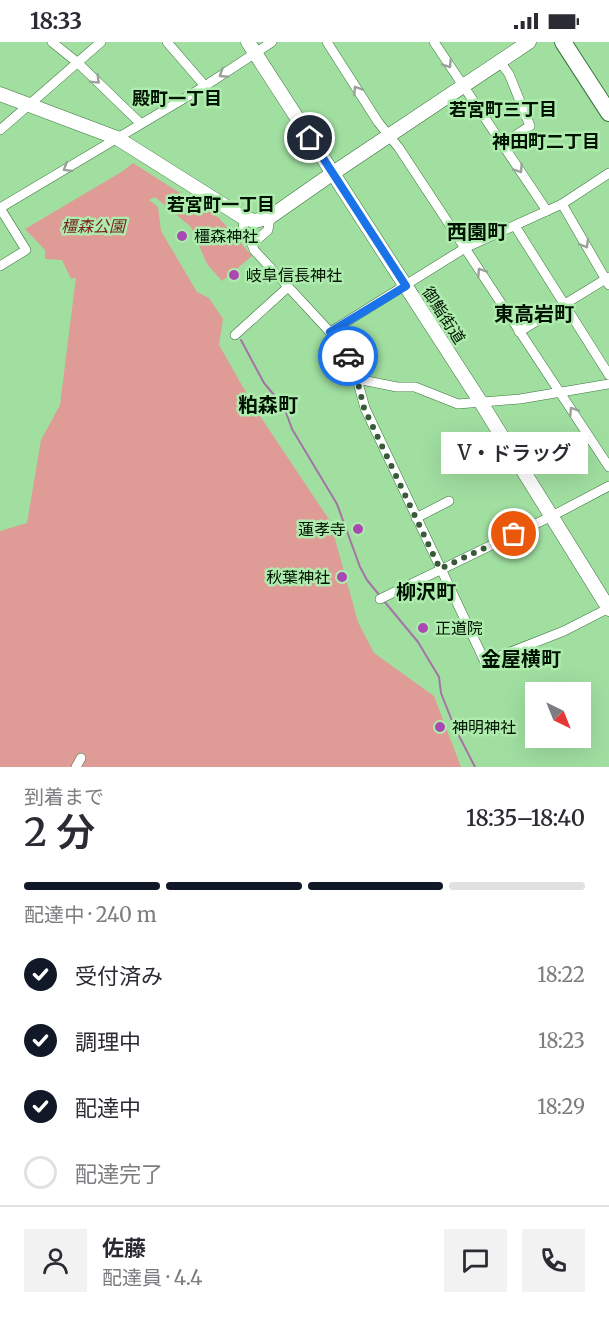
<!DOCTYPE html>
<html lang="ja">
<head>
<meta charset="utf-8">
<style>
	body { margin:0; font-family:Merriweather,"Noto Sans JP",serif; background:#f2f2f3; color:#2b2b33; height:100vh; display:flex; flex-direction:column; font-size:22px; white-space:nowrap }
	* { box-sizing:border-box; margin:0 }
	p { font-size:20px; color:#7c7c81 }
	.icon { flex:none; width:33px; height:33px; fill:none; stroke:currentColor; stroke-width:2; stroke-linecap:round; stroke-linejoin:round }
	.map { position:relative; height:725px; overflow:hidden }
	.side { display:flex; flex-direction:column; background:#fff; flex:1 }
	.side>* { flex:none }
	.needle { width:39px; rotate:137deg }
	.buttons { position:absolute; left:525px; top:640px; display:grid; gap:12px }
	.buttons a { display:grid; place-items:center; width:66px; height:66px; border-radius:0px; background:#fff; box-shadow:0 6px 24px #0002; font-size:30px }
	.pin { position:absolute; display:grid; place-items:center; width:51px; height:51px; color:#fff; margin:-26px; border:3px solid #fff; border-radius:50%; box-shadow:0 2px 6px #0007 }
	.courier { position:absolute; display:grid; place-items:center; width:60px; height:60px; margin:-30px; border:4px solid #1a73e8; border-radius:50%; background:#fff; color:#222; box-shadow:0 2px 8px #0007 }
	.bubble { position:absolute; height:42px; border-radius:0px; background:#fff; box-shadow:0 6px 24px #0002; font-size:20px; font-weight:600; line-height:42px; text-align:center }
	.summary em { font-style:normal; font-weight:600 }
	.summary div { display:flex; flex-direction:column-reverse }
	.summary { display:flex; align-items:center; justify-content:space-between; height:102px; padding:0 24px }
	h1 { font-size:39px; font-weight:600; line-height:45px }
	.bar { display:grid; grid-template-columns:repeat(4,1fr); gap:9px 6px; align-content:center; height:72px; padding:0 24px }
	.bar i { height:8px; border-radius:4px; background:#e1e1e2 }
	.bar .on { background:#111827 }
	.bar p { grid-column:span 4 }
	.line { display:flex; align-items:center; gap:15px; padding:0 24px; border-top:2px solid #e1e1e2 }
	.line div { flex:1 }
	.round { display:grid; place-items:center; flex:none; width:63px; height:63px; border-radius:0px; background:#f2f2f3 }
	ol { padding:0 24px; list-style:none }
	li { display:flex; align-items:center; gap:18px; height:66px }
	li p { margin-inline-start:auto }
	li .icon { padding:6px; border-radius:50%; background:#111827; color:#fff; stroke-width:4 }
	li:last-child { color:#7c7c81 }
	li i { width:33px; height:33px; border:3px solid #e1e1e2; border-radius:50% }
	.status { display:flex; justify-content:space-between; align-items:center; height:42px; padding:0 30px; background:#fff; direction:ltr }
	.status svg { height:16px; fill:currentColor }
	.map>svg:first-child { display:block }
	.green { fill:#df9b95 }
	.lines { fill:none; stroke-linecap:round; stroke-linejoin:round }
	.stream { stroke:#a474a7; stroke-width:2 }
	.street-casing { stroke:#3a743c; stroke-width:10 }
	.secondary-casing { stroke:#3a743c; stroke-width:15 }
	.highway-casing { stroke:#3a743c; stroke-width:18 }
	.street { stroke:#fff; stroke-width:9 }
	.secondary { stroke:#fff; stroke-width:14 }
	.highway { stroke:#fff; stroke-width:16 }
	.oneway { stroke:#99a199 }
	.done { stroke:#385a39; stroke-width:6; stroke-dasharray:0 10.8 }
	.route { stroke:#1a73e8; stroke-width:8 }
	.poi-dot { fill:#a949b1; stroke:#aeecae; stroke-width:2 }
	.labels { text-anchor:middle; dominant-baseline:central; stroke-width:5; stroke-linejoin:round; paint-order:stroke }
	.park-label { font-size:16px; font-style:italic; fill:#7a2121; stroke:#aeecae }
	.poi-label { font-size:16px; fill:#001301; stroke:#aeecae; text-anchor:start }
	.street-label { font-size:16px; fill:#001301; stroke:#aeecae }
	.neighbourhood-label { font-size:18px; font-weight:bold; fill:#001301; stroke:#aeecae }
	.quarter-label { font-size:20px; font-weight:bold; fill:#001301; stroke:#aeecae }
</style>
</head>
<body>
<div class="status"><b>18:33</b><svg viewBox="0 0 49 12"><path d="M0 12V9h3v3zM5 12V6h3v6zM10 12V3h3v9zM15 12V0h3v12zM26 1h20v11H26zM47 4h2v5h-2z"/></svg></div>
<div class="map">
<svg width="609" height="725" viewBox="0 0 609 725">
	<rect width="100%" height="100%" fill="#a1dfa1"/>
	<!-- green -->
	<path class="green" d="M133,121L219,176L252,214L222,239L207,222L191,185L155,155L149,158L158,165L161,189L197,250L209,256L223,277L219,303L256,368L330,479L358,580L374,611L434,654L461,725H0V489L27,481L41,398L60,363L76,235L71,237L62,218L45,217V208L25,187L123,129Z"/>
	<g class="lines">
		<!-- stream -->
		<g class="stream">
			<path d="M241,298L264,341L284,365L292,387L337,462L360,525L367,538L380,554"/>
			<path d="M384,559L418,600L439,635L441,651L454,684L475,725"/>
		</g>
		<defs>
			<g id="street">
				<path d="M52,0L78,21L140,81"/>
				<path d="M167,0L205,44"/>
				<path d="M327,0L378,80L399,106L609,425"/>
				<path d="M434,0L547,169"/>
				<path d="M500,20L509,32L530,84L502,102"/>
				<path d="M0,88L101,0"/>
				<path d="M562,162L609,243"/>
				<path d="M0,166L205,44L272,0"/>
				<path d="M0,166L26,208L0,224"/>
				<path d="M270,175L268,188L252,202L254,208L330,290L349,314L357,337L397,345H415L458,362L520,357L609,342"/>
				<path d="M244,176L243,188L252,202"/>
				<path d="M515,184L609,333"/>
				<path d="M330,290L465,206L562,162L609,131"/>
				<path d="M519,290L609,235"/>
				<path d="M235,293L287,246"/>
				<path d="M357,337L365,366L485,620L564,589L609,566"/>
				<path d="M416,476L449,459"/>
				<path d="M380,557L552,474L609,444"/>
				<path d="M76,725L81,716"/>
			</g>
			<g id="secondary">
				<path d="M248,0L480,359L609,567"/>
				<path d="M0,52L117,96L244,176L255,179L270,175L333,131L529,0"/>
			</g>
			<path id="highway" d="M563,0L609,71"/>
		</defs>
		<!-- street casing -->
		<use href="#street" class="street-casing"/>
		<!-- secondary casing -->
		<use href="#secondary" class="secondary-casing"/>
		<!-- highway casing -->
		<use href="#highway" class="highway-casing"/>
		<!-- street -->
		<use href="#street" class="street"/>
		<!-- secondary -->
		<use href="#secondary" class="secondary"/>
		<!-- highway -->
		<use href="#highway" class="highway"/>
	</g>
	<!-- one-way arrows -->
	<defs><path id="oneway-chevron" d="M-2-3.5L2.5 0L-2 3.5" fill="none" stroke-width="1.6" stroke-linecap="round" stroke-linejoin="round" transform="scale(1.5)"/></defs>
	<g class="oneway">
		<use href="#oneway-chevron" transform="translate(448 22) rotate(57)"/>
		<use href="#oneway-chevron" transform="translate(223 32) rotate(147)"/>
		<use href="#oneway-chevron" transform="translate(96 38) rotate(45)"/>
		<use href="#oneway-chevron" transform="translate(357 48) rotate(-123)"/>
		<use href="#oneway-chevron" transform="translate(67 126) rotate(149)"/>
		<use href="#oneway-chevron" transform="translate(519 127) rotate(56)"/>
		<use href="#oneway-chevron" transform="translate(585 202) rotate(60)"/>
		<use href="#oneway-chevron" transform="translate(481 230) rotate(-123)"/>
		<use href="#oneway-chevron" transform="translate(573 369) rotate(-123)"/>
	</g>
	<g class="lines">
		<!-- done -->
		<path class="done" d="M348,314L357,337L364,366L440,527L514,492"/>
		<!-- route -->
		<path class="route" d="M310,96L406,244L330,290L348,314"/>
	</g>
	<!-- markers -->
	<g class="poi-dot">
		<circle cx="182" cy="194" r="6"/>
		<circle cx="234" cy="233" r="6"/>
		<circle cx="358" cy="487" r="6"/>
		<circle cx="342" cy="535" r="6"/>
		<circle cx="423" cy="586" r="6"/>
		<circle cx="440" cy="685" r="6"/>
	</g>
	<g class="labels">
		<!-- park labels -->
		<g class="park-label">
			<text x="93" y="184">橿森公園</text>
		</g>
		<!-- poi labels -->
		<g class="poi-label">
			<text x="194" y="194">橿森神社</text>
			<text x="246" y="233">岐阜信長神社</text>
			<text x="346" y="487" text-anchor="end">蓮孝寺</text>
			<text x="330" y="535" text-anchor="end">秋葉神社</text>
			<text x="435" y="586">正道院</text>
			<text x="452" y="685">神明神社</text>
		</g>
		<!-- street labels -->
		<g class="street-label">
			<text transform="translate(444 273) rotate(57)">御鮨街道</text>
		</g>
		<!-- neighbourhood labels -->
		<g class="neighbourhood-label">
			<text x="177" y="56">殿町一丁目</text>
			<text x="503" y="67">若宮町三丁目</text>
			<text x="546" y="99">神田町二丁目</text>
			<text x="221" y="162">若宮町一丁目</text>
		</g>
		<!-- quarter labels -->
		<g class="quarter-label">
			<text x="477" y="189">西園町</text>
			<text x="534" y="271">東高岩町</text>
			<text x="268" y="362">粕森町</text>
			<text x="426" y="549">柳沢町</text>
			<text x="521" y="616">金屋横町</text>
		</g>
	</g>
</svg>
<div class="buttons">
<a><svg class="needle" viewBox="-14 -14 28 28"><path d="M0-13l5 13h-10z" fill="#e53935"/><path d="M0 13l5-13h-10z" fill="#7c7c81"/></svg></a>
</div>
<div class="pin" style="left:514px;top:492px;background:#ea580c"><svg class="icon" aria-label="bag" viewBox="0 0 24 24"><path d="M5 8h14l-1 12H6zM9 8a3 3 0 0 1 6 0"/></svg></div>
<div class="pin" style="left:310px;top:96px;background:#1f2937"><svg class="icon" aria-label="home" viewBox="0 0 24 24"><path d="M3 11l9-7 9 7M6 9v11h12V9"/></svg></div>
<div class="courier" style="left:348px;top:314px"><svg class="icon" aria-label="car" viewBox="0 0 24 24"><path d="M5 17H2v-5l4-1 3-4h7l3 4 3 1v5h-3M9 17h6M6 11h13"/><circle cx="7" cy="17" r="2"/><circle cx="17" cy="17" r="2"/></svg></div>
<div class="bubble" style="left:441px;top:390px;width:147px">V・ドラッグ</div>
</div>
<section class="side">
<div class="summary"><div><h1>2 分</h1><p>到着まで</p></div><em>18:35–18:40</em></div>
<div class="bar"><i class="on"></i><i class="on"></i><i class="on"></i><i></i><p>配達中 · 240 m</p></div>
<ol>
<li><svg class="icon" aria-label="check" viewBox="0 0 24 24"><path d="M5 12l5 5 9-10"/></svg>受付済み<p>18:22</p></li>
<li><svg class="icon" aria-label="check" viewBox="0 0 24 24"><path d="M5 12l5 5 9-10"/></svg>調理中<p>18:23</p></li>
<li><svg class="icon" aria-label="check" viewBox="0 0 24 24"><path d="M5 12l5 5 9-10"/></svg>配達中<p>18:29</p></li>
<li><i></i>配達完了</li>
</ol>
<div class="line" style="height:108px"><a class="round"><svg class="icon" aria-label="person" viewBox="0 0 24 24"><circle cx="12" cy="8" r="4"/><path d="M4 21q1-7 8-7t8 7"/></svg></a><div><b>佐藤</b><p>配達員 · 4.4</p></div><a class="round"><svg class="icon" aria-label="chat" viewBox="0 0 24 24"><path d="M4 5h16v11H9l-5 4z"/></svg></a><a class="round"><svg class="icon" aria-label="phone" viewBox="0 0 24 24"><path d="M5 4h4l2 5-3 2q2 4 5 5l2-3 5 2v4C11 20 4 13 5 4z"/></svg></a></div>
</section>
</body>
</html>
